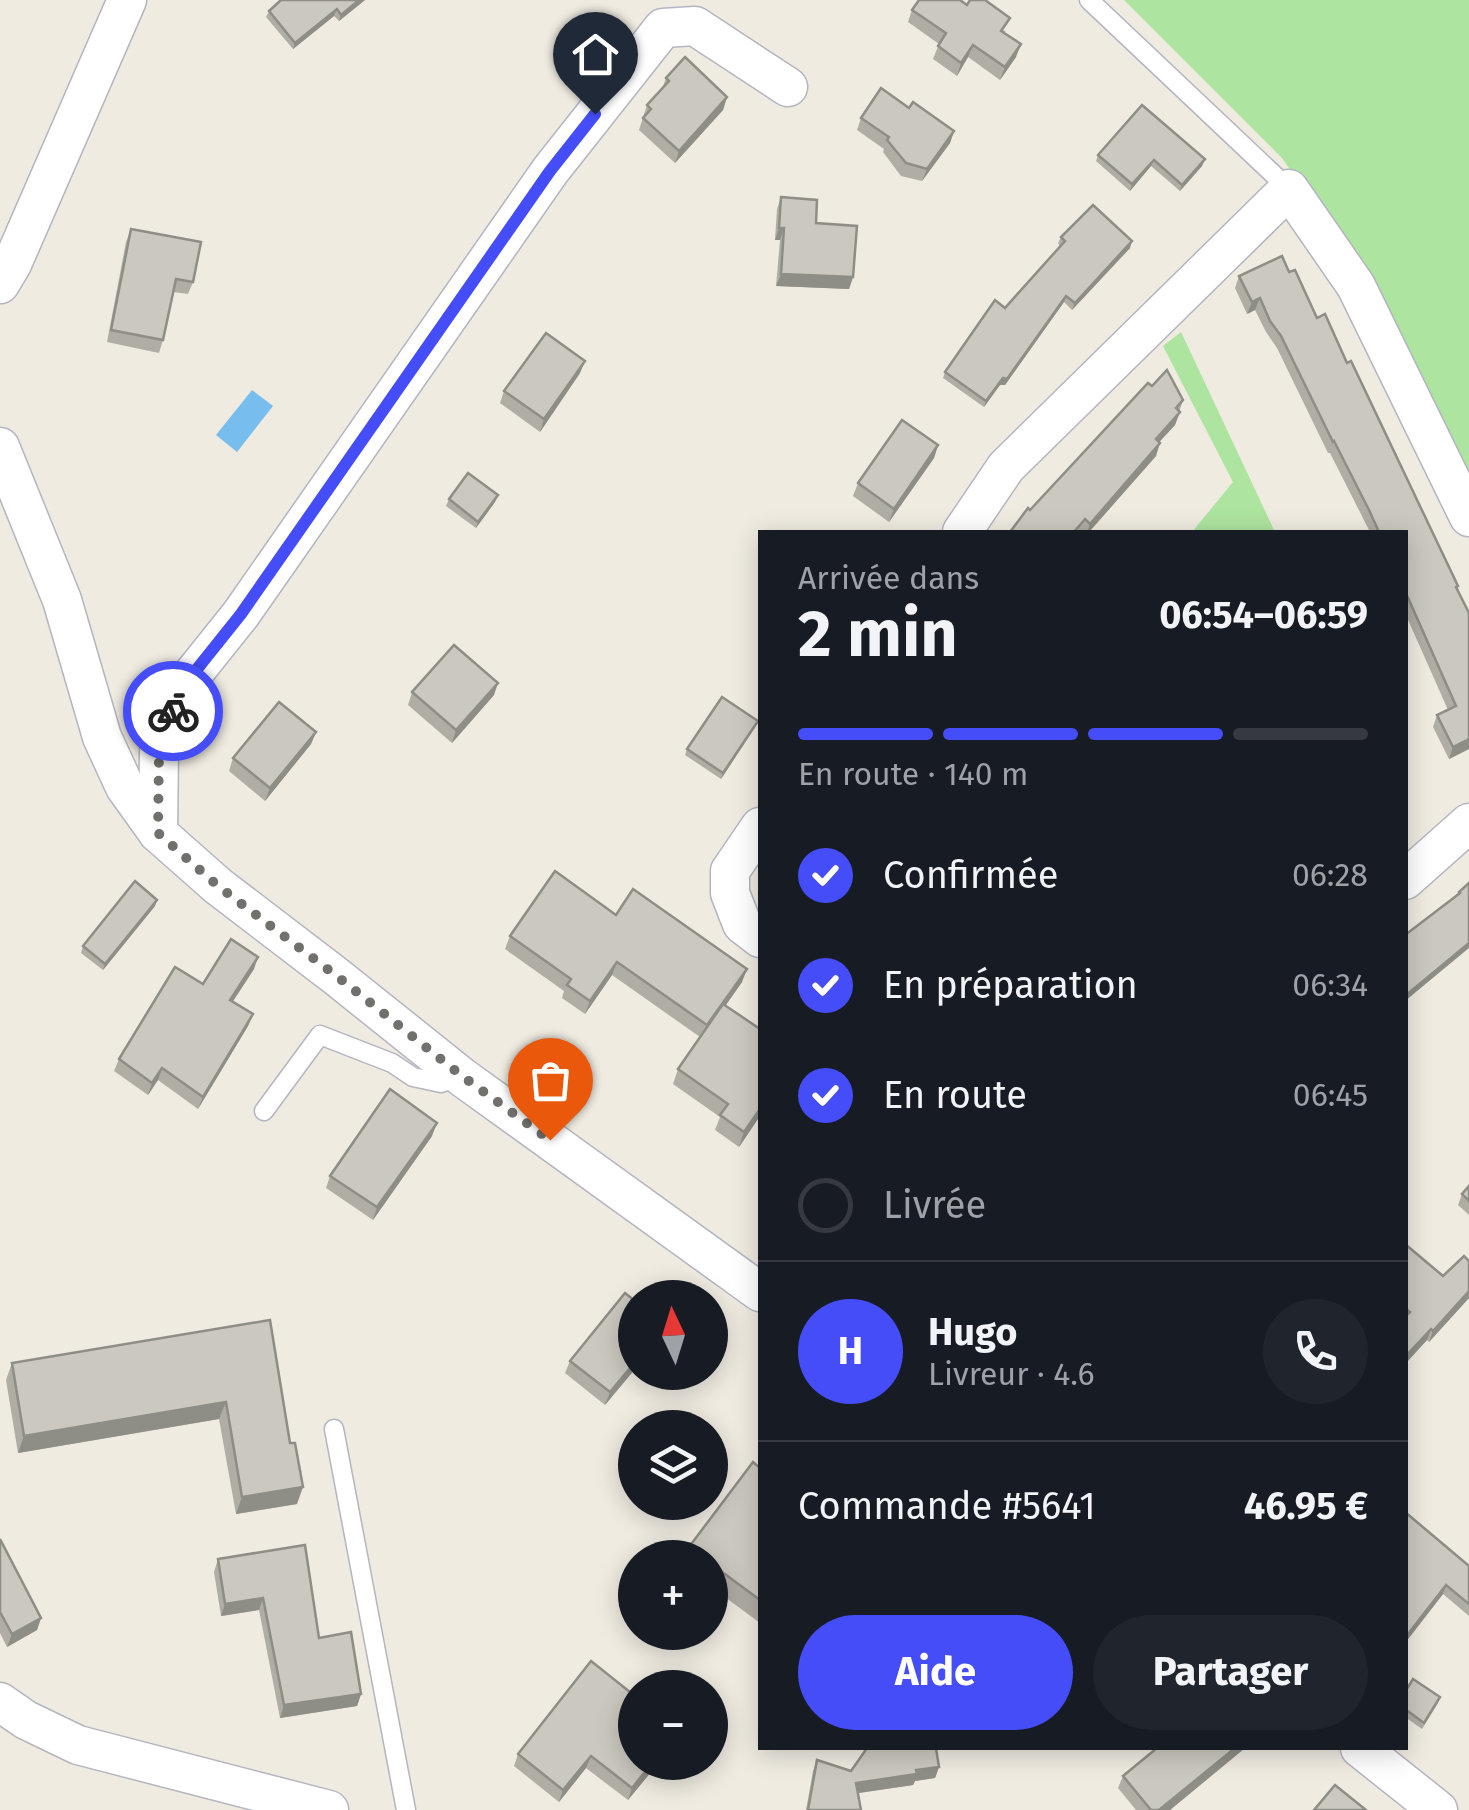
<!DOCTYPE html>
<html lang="fr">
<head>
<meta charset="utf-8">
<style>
	body { margin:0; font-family:"Fira Sans",sans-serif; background:#20242c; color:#f1f3f6; height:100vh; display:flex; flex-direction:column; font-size:38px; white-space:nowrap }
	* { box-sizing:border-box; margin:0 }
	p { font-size:32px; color:#9ea1a6 }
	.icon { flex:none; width:55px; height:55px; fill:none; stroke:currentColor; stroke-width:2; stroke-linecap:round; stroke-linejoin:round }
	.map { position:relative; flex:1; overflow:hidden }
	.details { position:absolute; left:758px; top:530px; width:650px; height:1220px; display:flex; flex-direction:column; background:#171b24; border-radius:0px; box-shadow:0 5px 25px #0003 }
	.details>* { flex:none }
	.needle { width:65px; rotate:356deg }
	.controls { position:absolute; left:618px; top:1280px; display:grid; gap:20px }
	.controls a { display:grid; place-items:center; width:110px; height:110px; border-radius:50%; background:#171b24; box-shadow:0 5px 25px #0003; font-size:50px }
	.pin { position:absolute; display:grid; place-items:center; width:85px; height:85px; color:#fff; margin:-102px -42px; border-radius:50% 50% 50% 0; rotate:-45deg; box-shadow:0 0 10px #0007 }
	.pin .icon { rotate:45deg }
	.courier { position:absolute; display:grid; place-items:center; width:100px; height:100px; margin:-50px; border:8px solid #454df8; border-radius:50%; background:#fff; color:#222; box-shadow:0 2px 12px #0007 }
	.head em { font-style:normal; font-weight:700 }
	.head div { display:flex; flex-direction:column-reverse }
	.head { display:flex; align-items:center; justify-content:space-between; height:170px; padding:0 40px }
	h1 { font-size:65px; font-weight:700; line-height:75px }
	.bar { display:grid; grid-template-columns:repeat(4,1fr); gap:15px 10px; align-content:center; height:120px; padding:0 40px }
	.bar i { height:12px; border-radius:8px; background:#363941 }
	.bar .current { background:#454df8 }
	.bar p { grid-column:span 4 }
	.line { display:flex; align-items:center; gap:25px; padding:0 40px; border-top:2px solid #363941 }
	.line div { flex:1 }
	.round { display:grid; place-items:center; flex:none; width:105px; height:105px; border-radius:52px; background:#20242c }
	ol { padding:0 40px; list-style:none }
	li { display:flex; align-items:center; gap:30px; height:110px }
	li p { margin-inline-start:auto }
	li .icon { padding:10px; border-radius:50%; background:#454df8; color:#fff; stroke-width:4 }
	li:last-child { color:#9ea1a6 }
	li i { width:55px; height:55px; border:5px solid #363941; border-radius:50% }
	.primary-button { display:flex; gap:20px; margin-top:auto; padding:20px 40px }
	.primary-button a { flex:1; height:115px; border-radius:60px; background:#454df8; color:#fff; font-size:40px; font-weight:700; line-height:115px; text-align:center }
	.primary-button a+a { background:#20242c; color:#f1f3f6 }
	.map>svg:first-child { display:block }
	.green { fill:#ade49f }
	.water { fill:#77bdee }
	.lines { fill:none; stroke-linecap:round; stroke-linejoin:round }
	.service-casing { stroke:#b4b5c1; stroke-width:21 }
	.minor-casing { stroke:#b4b5c1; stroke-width:41 }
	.service { stroke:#fff; stroke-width:18 }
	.minor { stroke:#fff; stroke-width:38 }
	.wall { fill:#afada4 }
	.shaded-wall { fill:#8e8d86 }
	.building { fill:#cbc9bf; stroke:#8e8d86; stroke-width:2.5 }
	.done { stroke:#72706d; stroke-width:10; stroke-dasharray:0 18 }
	.route { stroke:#454df8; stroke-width:12 }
</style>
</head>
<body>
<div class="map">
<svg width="1469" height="1810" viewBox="0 0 1469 1810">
	<rect width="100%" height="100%" fill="#efebe1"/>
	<!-- green -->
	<g class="green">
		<path d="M1124,0H1469V489L1379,298L1282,158Z"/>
		<path d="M1181,332L1275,532H1192L1233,482L1163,346Z"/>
	</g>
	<!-- water -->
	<path class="water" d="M252,390L273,406L237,452L216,435Z"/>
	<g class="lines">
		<defs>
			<g id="service">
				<path d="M1089,0L1289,189"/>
				<path d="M264,1111L320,1035L392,1063L413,1077L441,1083L459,1077"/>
				<path d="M334,1429L406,1810"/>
			</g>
			<g id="minor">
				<path d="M0,284L12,264L127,0"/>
				<path d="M0,447L62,600L102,737L125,787L158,833L218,886L337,977L462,1077L760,1292"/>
				<path d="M962,532L1006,467L1289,189L1356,286L1469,517"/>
				<path d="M760,827L730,871V893L742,924L760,938"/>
				<path d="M158,833L159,752L181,689L241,614L550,171L663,28L695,26L788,87"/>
				<path d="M1405,880L1469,823"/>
				<path d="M0,1702L26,1720L78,1745L329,1810"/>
				<path d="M1360,1748L1438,1810"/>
			</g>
		</defs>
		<!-- service casing -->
		<use href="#service" class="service-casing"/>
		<!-- minor casing -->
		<use href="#minor" class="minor-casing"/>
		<!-- service -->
		<use href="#service" class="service"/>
		<!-- minor -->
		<use href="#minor" class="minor"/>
	</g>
	<!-- wall -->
	<g class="wall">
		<path d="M281,0H365L339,21L334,16L293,49L266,17L269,11Z"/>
		<path d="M912,10L1006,31L1004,33L1016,57L1000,80L968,57L957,76L933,59L939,44L908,22Z"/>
		<path d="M666,78L727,97L723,110L675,163L639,130L647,105L662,89Z"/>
		<path d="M909,108L954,131L950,143L922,181L901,176L883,152L884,149L857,130L861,118Z"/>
		<path d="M1098,155L1202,166L1180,191L1151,166L1130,191L1096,161Z"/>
		<path d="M781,197L816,223L853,277L849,289L776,286L780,240H775L777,209Z"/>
		<path d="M131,229L193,282L188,294L173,292L163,340L159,353L107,342L126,242Z"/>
		<path d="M1061,237L1130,248L1072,310L1064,302L1005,385H1000L984,407L943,378L945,372L1060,246L1058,243Z"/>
		<path d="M1289,272L1317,318L1347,363L1458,586L1469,749L1449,759L1433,727L1437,715L1448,710L1405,613V532H1370L1330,453H1328L1277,348L1266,332L1255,310L1247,314L1235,288L1239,276Z"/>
		<path d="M580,373L540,432L500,403L504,391Z"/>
		<path d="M1152,386L1183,400L1175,425L1159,442L1156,456L1089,532L1080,531L1079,532H1010Z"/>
		<path d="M938,445L934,458L889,522L853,496L858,483Z"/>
		<path d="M449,499L495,502L476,528L446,506Z"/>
		<path d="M412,692L494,695L452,743L408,705Z"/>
		<path d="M755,727L721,779L685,755L687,749Z"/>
		<path d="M316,732L311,744L265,801L229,771L233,758Z"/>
		<path d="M155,906L103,970L81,953L83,946Z"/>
		<path d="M616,915L742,982L726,1005L760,1116L739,1147L715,1130L720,1117L673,1084L678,1069L700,1037L612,975L585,1014L562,998L564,991L505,949L510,936Z"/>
		<path d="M254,969L232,1002L253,1014L248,1026L198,1109L158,1080L148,1095L114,1071L119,1059L203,984Z"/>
		<path d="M432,1136L373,1220L326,1188L330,1176Z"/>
		<path d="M1469,1186V1215L1458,1205L1462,1194Z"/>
		<path d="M1405,1244L1443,1276L1469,1261V1298L1429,1342L1427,1340L1405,1364Z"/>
		<path d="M270,1320L297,1504L236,1514L219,1419L18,1453L6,1380L12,1363Z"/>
		<path d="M570,1361L635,1369L605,1405L565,1373Z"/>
		<path d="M760,1468V1623L710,1586V1558H685L689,1547Z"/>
		<path d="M1405,1512L1469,1566V1616L1443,1594L1405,1643Z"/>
		<path d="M0,1539L41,1618L37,1630L7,1647L0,1633Z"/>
		<path d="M218,1559L319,1638L361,1694L357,1706L280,1718L259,1610L221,1616L214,1572Z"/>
		<path d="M591,1661L635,1762H654L651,1772L628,1800L586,1768L559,1802L514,1766L518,1754Z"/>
		<path d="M1405,1692L1438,1703L1422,1729L1405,1717Z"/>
		<path d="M1155,1748H1245L1170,1810H1136L1118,1788L1123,1776L1154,1751Z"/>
		<path d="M817,1760L851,1771L939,1767L935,1778L915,1781L913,1785L858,1793L861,1810H806L813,1771Z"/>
	</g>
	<!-- shaded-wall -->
	<g class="shaded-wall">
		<path d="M359,0H365L339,21L341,15Z"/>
		<path d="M337,9L334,16L293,49L295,43Z"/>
		<path d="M1021,44L1016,57L1000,80L1005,67Z"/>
		<path d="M973,45L968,57L957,76L961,63Z"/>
		<path d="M727,97L723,110L675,163L679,151Z"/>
		<path d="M954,131L950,143L922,181L927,169Z"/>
		<path d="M1205,159L1202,166L1180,191L1182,185Z"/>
		<path d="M1154,160L1151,166L1130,191L1132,184Z"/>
		<path d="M779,228H784L780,240H775Z"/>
		<path d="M1132,241L1130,248L1072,310L1075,303Z"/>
		<path d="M781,274L853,277L849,289L776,286Z"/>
		<path d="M1066,296L1064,302L1005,385H1000L984,407L986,401Z"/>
		<path d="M1260,298L1255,310L1247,314L1252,302Z"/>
		<path d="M585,361L580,373L540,432L544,419Z"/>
		<path d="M1180,412L1175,425L1151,451L1156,439Z"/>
		<path d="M1160,443L1156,456L1089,532H1087L1090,524Z"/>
		<path d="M938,445L934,458L889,522L894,509Z"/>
		<path d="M498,495L495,502L476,528L478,522Z"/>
		<path d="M498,683L494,695L452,743L456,730Z"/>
		<path d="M758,721L755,727L721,779L723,773Z"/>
		<path d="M316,732L311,744L265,801L270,788Z"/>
		<path d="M1469,739V749L1449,759L1453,747Z"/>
		<path d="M157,900L155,906L103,970L105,964Z"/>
		<path d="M1469,943V948L1405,1001V996Z"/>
		<path d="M258,957L254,969L226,1012L230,1000Z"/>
		<path d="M617,962L612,975L585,1014L590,1001Z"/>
		<path d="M747,969L742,982L702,1039L707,1025Z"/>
		<path d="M253,1014L248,1026L198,1109L203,1097Z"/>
		<path d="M162,1068L158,1080L148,1095L152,1083Z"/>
		<path d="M760,1109V1116L739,1147L744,1132Z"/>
		<path d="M437,1123L432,1136L373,1220L377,1207Z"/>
		<path d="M1469,1291V1298L1429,1342L1433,1331Z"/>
		<path d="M1431,1329L1427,1340L1405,1364V1357Z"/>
		<path d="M635,1362V1369L605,1405L610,1392Z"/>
		<path d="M226,1402L219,1419L18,1453L24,1436Z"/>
		<path d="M303,1487L297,1504L236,1514L242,1497Z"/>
		<path d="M1446,1585L1443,1594L1405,1643V1638Z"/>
		<path d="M263,1598L259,1610L221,1616L225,1604Z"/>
		<path d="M41,1618L37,1630L7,1647L12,1634Z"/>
		<path d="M361,1694L357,1706L280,1718L284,1705Z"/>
		<path d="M1235,1748H1245L1170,1810H1159Z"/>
		<path d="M591,1756L586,1768L559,1802L563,1790Z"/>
		<path d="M653,1762H654L651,1772L628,1800L632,1788Z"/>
		<path d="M939,1767L935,1778L915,1781L913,1785L852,1794L856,1783Z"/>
	</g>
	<!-- building -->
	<g class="building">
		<path d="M281,0H359L341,15L337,9L295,43L269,11Z"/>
		<path d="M919,0H960L967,5L970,0H985L1010,18L1001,31L1021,44L1005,67L973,45L961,63L938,46L946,33L912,10Z"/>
		<path d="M685,57L727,97L679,151L643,118L651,109L647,105L669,81L666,78Z"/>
		<path d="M881,88L909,108L913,102L954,131L927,169L906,163L887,140L889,137L861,118Z"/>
		<path d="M1142,105L1205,159L1182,185L1154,160L1132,184L1098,155Z"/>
		<path d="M781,197L817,200L816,223L857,226L853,277L781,274L784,228H779Z"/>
		<path d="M1093,205L1132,241L1075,303L1066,296L1007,379L1003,378L986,401L945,372L995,300L1005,308L1065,241L1061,237Z"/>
		<path d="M131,229L201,242L193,282L176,279L163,340L111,330Z"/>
		<path d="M1282,256L1289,272L1295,270L1317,318L1325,314L1347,363L1351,361L1458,586L1456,587L1469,613V739L1453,747L1437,715L1456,706L1405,591V532H1379L1369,510L1334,441L1333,442L1281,336L1270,321L1260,298L1252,302L1239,276Z"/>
		<path d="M546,333L585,361L544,419L504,391Z"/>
		<path d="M1167,370L1183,400L1176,408L1180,412L1156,439L1160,443L1090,524L1085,519L1074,532H1010L1028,508L1030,510L1148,383L1152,386Z"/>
		<path d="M902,420L938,445L894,509L858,483Z"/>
		<path d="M468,473L498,495L478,522L449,499Z"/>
		<path d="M454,645L498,683L456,730L412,692Z"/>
		<path d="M722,697L758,721L723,773L687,749Z"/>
		<path d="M279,702L316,732L270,788L233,758Z"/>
		<path d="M555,871L616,915L633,889L747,969L707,1025L617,962L590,1001L567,985L571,979L510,936Z"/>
		<path d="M135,881L157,900L105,964L83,946Z"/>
		<path d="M1469,883V943L1405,996V938L1406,937L1405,935L1460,893L1459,892Z"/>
		<path d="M231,939L258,957L230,1000L253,1014L203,1097L162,1068L152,1083L119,1059L175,967L203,984Z"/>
		<path d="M723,1004L760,1029V1109L744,1132L720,1115L728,1104L678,1069Z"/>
		<path d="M390,1089L437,1123L377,1207L330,1176Z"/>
		<path d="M1469,1186V1201L1462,1194Z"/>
		<path d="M1405,1244L1443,1276L1464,1256L1469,1261V1291L1433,1331L1431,1329L1405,1357V1317L1410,1312L1405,1308Z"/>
		<path d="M625,1293L635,1301V1362L610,1392L570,1361Z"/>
		<path d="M270,1320L290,1443H295L303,1487L242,1497L226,1402L24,1436L12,1363Z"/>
		<path d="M753,1462L760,1468V1600L710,1563V1558H703L689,1547Z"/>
		<path d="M1405,1512L1469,1566V1604L1446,1585L1405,1638Z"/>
		<path d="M0,1539L41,1618L12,1634L0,1612Z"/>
		<path d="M305,1545L319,1638L351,1632L361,1694L284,1705L263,1598L225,1604L218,1559Z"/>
		<path d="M591,1661L635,1696V1762H653L632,1788L591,1756L563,1790L518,1754Z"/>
		<path d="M1413,1679L1440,1697L1424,1723L1405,1709V1692Z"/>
		<path d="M867,1748H936L939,1767L916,1770L917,1774L856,1783L861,1810H808L817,1760L851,1771Z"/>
		<path d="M1157,1748H1235L1159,1810H1151L1123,1776Z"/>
		<path d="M1335,1785L1366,1810H1314Z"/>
	</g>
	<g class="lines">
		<!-- done -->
		<path class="done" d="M173,711L159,752L158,833L218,886L338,977L462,1076L550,1140"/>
		<!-- route -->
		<path class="route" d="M173,711L181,689L241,614L550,171L595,114"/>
	</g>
</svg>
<div class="controls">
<a><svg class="needle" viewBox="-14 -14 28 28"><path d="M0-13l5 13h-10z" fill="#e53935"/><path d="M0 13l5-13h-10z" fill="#9ea1a6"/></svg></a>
<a><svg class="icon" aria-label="layers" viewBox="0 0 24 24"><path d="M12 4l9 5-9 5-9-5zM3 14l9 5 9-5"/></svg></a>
<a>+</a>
<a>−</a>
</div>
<div class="pin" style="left:550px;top:1140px;background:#ea580c"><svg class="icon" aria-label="bag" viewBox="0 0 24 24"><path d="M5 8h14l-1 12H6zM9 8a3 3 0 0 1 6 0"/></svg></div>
<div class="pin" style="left:595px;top:114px;background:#1f2937"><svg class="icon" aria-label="home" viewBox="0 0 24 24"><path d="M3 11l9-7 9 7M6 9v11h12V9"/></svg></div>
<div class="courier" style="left:173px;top:711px"><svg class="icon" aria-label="bike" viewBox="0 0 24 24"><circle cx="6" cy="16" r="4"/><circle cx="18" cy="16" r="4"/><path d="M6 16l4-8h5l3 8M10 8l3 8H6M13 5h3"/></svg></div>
<section class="details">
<div class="head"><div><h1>2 min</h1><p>Arrivée dans</p></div><em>06:54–06:59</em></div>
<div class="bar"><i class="current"></i><i class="current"></i><i class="current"></i><i></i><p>En route · 140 m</p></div>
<ol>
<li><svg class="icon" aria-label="check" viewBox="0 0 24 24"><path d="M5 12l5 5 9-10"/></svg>Confirmée<p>06:28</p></li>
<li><svg class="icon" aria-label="check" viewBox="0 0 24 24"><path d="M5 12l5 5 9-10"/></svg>En préparation<p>06:34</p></li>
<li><svg class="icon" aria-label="check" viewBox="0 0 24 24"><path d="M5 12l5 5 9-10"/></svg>En route<p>06:45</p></li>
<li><i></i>Livrée</li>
</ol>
<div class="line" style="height:180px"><b class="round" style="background:#454df8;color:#fff">H</b><div><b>Hugo</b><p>Livreur · 4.6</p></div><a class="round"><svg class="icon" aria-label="phone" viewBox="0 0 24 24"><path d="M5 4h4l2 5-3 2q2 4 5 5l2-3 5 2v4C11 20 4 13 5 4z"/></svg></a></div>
<div class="line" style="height:130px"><div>Commande #5641</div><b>46.95 €</b></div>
<div class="primary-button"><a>Aide</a><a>Partager</a></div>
</section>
</div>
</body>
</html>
